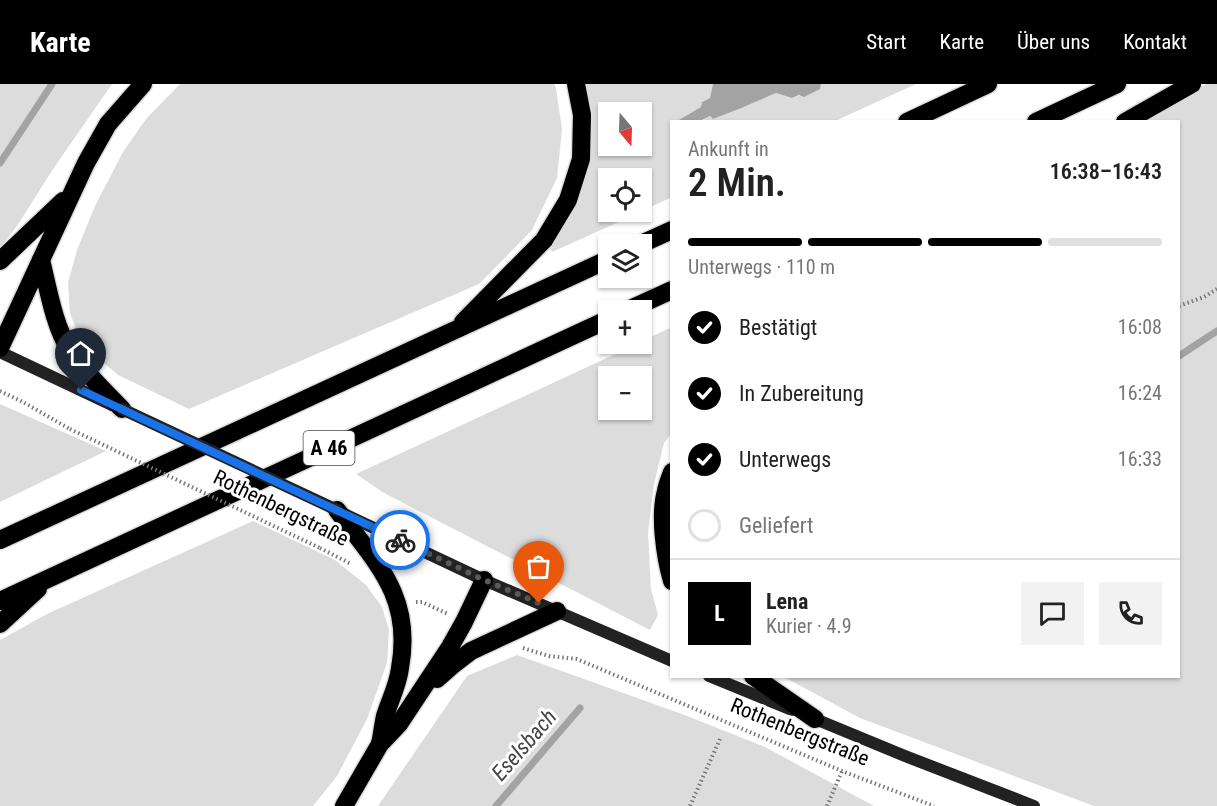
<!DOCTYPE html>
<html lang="de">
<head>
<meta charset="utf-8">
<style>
	body { margin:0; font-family:"Roboto Condensed",sans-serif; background:#f2f2f2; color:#222; height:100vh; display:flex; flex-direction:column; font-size:22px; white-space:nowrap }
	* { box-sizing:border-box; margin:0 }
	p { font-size:20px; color:#767676 }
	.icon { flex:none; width:33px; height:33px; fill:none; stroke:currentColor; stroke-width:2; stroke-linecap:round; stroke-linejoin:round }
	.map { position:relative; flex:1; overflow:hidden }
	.details { position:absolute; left:670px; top:36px; width:510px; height:558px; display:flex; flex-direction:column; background:#fff; border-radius:0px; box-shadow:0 2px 4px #0004 }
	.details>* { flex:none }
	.needle { width:39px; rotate:161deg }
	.tools { position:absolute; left:598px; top:18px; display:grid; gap:12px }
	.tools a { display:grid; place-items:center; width:54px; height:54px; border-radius:0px; background:#fff; box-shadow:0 2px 4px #0004; font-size:30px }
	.pin { position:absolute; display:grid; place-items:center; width:51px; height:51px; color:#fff; margin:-62px -26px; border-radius:50% 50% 50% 0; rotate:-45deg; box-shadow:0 0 6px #0007 }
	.pin .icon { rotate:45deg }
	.courier { position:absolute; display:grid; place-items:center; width:60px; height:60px; margin:-30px; border:4px solid #1a73e8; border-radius:50%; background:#fff; color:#222; box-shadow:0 2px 8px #0007 }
	.summary em { font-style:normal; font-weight:600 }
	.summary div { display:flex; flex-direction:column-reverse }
	.summary { display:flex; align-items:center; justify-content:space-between; height:102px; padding:0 18px }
	h1 { font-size:39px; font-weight:600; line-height:45px }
	.bar { display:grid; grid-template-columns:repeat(4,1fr); gap:9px 6px; align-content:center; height:72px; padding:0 18px }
	.bar i { height:8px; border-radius:4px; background:#e0e0e0 }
	.bar .selected { background:#000 }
	.bar p { grid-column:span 4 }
	.line { display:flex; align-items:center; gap:15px; padding:0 18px; border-top:2px solid #e0e0e0 }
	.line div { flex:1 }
	.round { display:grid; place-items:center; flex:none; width:63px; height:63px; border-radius:0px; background:#f2f2f2 }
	ol { padding:0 18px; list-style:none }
	li { display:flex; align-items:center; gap:18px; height:66px }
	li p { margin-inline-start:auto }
	li .icon { padding:6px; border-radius:50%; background:#000; color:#fff; stroke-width:4 }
	li:last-child { color:#767676 }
	li i { width:33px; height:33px; border:3px solid #e0e0e0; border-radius:50% }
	header { display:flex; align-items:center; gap:36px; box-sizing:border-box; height:84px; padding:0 30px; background:#000; color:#fff }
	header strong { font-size:28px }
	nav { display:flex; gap:33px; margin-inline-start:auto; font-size:21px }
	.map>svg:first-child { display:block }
	.green { fill:#dcdcdc; fill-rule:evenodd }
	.water { fill:#a3a3a3 }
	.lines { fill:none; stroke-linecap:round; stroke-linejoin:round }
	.stream { stroke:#a3a3a3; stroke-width:7 }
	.highway-casing { stroke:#dbdbdb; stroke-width:21 }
	.path { stroke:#777; stroke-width:4; stroke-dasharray:1.5 3; stroke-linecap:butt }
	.secondary { stroke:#222; stroke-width:12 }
	.highway { stroke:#000; stroke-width:18 }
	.path-bridge { stroke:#777; stroke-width:4; stroke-dasharray:1.5 3; stroke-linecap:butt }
	.secondary-bridge { stroke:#222; stroke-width:12 }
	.done { stroke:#595959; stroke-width:6; stroke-dasharray:0 10.8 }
	.route { stroke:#1a73e8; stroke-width:8 }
	.labels { text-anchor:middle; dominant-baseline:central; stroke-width:6; stroke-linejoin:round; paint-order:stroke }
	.shield { fill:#fff; stroke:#4c4c4c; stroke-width:1.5 }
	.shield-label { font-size:20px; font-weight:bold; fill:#000 }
	.street-label { font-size:21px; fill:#000; stroke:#fff }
	.water-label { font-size:22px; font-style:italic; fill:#444; stroke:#fff }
</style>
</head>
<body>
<header>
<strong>Karte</strong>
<nav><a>Start</a><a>Karte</a><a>Über uns</a><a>Kontakt</a></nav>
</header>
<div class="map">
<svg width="1217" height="722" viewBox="0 0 1217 722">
	<rect width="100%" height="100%" fill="#fff"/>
	<!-- green -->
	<g class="green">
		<path d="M0,0H112L53,85L17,142L0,164Z"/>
		<path d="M180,0H554L556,4L562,45L557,94L532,146L479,200L189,325L118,291L97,273L81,258L70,229L68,199L77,166L95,122L123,68L146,35Z"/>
		<path d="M583,0H713L710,14L702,18L701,23L677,37L672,38V113L642,127V94H609V128H641L552,168L549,160L569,129ZM609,28H642V62H609Z"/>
		<path d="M821,0H916L835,37L700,38L710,32L713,35L739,25L776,9L792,14L820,5Z"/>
		<path d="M1207,0H1217V722H1094L860,634L784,593L1179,592V38L1142,37Z"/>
		<path d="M672,243V349L664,359L654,400L648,449L651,505L658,531L650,546L384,409L356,390L637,260H642V257ZM609,292H642V326H609Z"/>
		<path d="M0,320L106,367L0,418Z"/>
		<path d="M253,437L335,476L366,501L382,523L389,546L387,579L367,635L337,692L313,722H0V556L47,530Z"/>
		<path d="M517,571L682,630L765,663L874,722H378L467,592Z"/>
	</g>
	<!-- water -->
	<path class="water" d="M713,0H821L820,5L804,13L799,11L792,14L776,9L739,25L713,35L710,32L700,37H677L701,23L702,18L710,14Z"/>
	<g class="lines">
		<!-- stream -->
		<g class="stream">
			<path d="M0,79L52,0"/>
			<path d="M1179,272L1217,247"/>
			<path d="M496,722L580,624"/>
		</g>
		<defs>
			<g id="highway">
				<path d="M907,38L988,0"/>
				<path d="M1036,38L1117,0"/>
				<path d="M1125,38L1192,0"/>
				<path d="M641,160L672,146"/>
				<path d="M41,176C48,204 54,241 69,265C84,287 103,306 122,325"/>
				<path d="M0,177L63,117"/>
				<path d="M628,226L672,206"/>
				<path d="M463,238L544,156L568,116L581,75L582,31L576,0"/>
				<path d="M0,264L86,79L108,40L143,0"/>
				<path d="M672,388C670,394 667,400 666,407C659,431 665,473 672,497"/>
				<path d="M337,426C376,479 413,512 400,584C398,601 390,616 385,632C383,641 382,651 380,660"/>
				<path d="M0,456L609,175"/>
				<path d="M0,517L609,235"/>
				<path d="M0,540L38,505"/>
				<path d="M753,592L815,635"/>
				<path d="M437,595L454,580L471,567L557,527"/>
				<path d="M344,722L380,660L399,640L450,563L464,538L484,496"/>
			</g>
		</defs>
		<!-- highway casing -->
		<use href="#highway" class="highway-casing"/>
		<!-- path -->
		<g class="path">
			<path d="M1179,222L1204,213L1217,205"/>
			<path d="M0,307L23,318L70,345"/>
			<path d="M320,464L351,480"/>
			<path d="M416,518H422L448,530"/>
			<path d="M523,564L549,572L577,575L842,687L934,722"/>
			<path d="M690,722L720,655"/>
			<path d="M827,722L842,687"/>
		</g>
		<!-- secondary -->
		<g class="secondary">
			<path d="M0,268L112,321"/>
			<path d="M340,428L484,496L672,577"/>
			<path d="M709,592L792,626"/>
			<path d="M808,632L905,672L1034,722"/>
		</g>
		<!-- highway -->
		<use href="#highway" class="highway"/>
		<!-- path-bridge -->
		<path class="path-bridge" d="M70,345L320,464"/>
		<!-- secondary-bridge -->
		<path class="secondary-bridge" d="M122,325L337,426"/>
	</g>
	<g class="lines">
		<!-- done -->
		<path class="done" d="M400,456L484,496L539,519"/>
		<!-- route -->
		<path class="route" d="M81,306L400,456"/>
	</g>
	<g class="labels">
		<!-- shield labels -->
		<rect class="shield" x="303.5" y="347" width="51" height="34" rx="4.5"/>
		<g class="shield-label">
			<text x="329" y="364">A 46</text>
		</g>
		<!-- street labels -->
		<g class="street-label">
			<text transform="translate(281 424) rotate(26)">Rothenbergstraße</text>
			<text transform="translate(800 648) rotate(22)">Rothenbergstraße</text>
		</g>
		<!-- water labels -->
		<g class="water-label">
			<text transform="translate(524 661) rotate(-49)">Eselsbach</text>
		</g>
	</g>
</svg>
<div class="tools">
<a><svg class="needle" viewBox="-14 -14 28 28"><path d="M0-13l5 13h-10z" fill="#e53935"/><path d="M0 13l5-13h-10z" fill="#767676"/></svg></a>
<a><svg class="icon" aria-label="locate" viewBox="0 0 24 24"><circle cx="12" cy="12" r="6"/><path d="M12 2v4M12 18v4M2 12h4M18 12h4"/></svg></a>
<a><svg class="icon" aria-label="layers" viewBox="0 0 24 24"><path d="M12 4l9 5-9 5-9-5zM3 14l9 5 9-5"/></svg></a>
<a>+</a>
<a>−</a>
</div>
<div class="pin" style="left:539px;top:519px;background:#ea580c"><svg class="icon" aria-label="bag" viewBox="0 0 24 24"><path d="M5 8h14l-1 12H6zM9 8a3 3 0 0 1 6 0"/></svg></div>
<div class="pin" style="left:81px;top:306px;background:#1f2937"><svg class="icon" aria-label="home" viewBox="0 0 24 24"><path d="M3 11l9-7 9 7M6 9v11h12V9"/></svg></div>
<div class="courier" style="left:400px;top:456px"><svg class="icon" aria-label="bike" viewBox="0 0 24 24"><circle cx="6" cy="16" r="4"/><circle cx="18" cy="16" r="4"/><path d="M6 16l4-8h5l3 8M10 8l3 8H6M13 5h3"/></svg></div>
<section class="details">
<div class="summary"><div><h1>2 Min.</h1><p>Ankunft in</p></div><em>16:38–16:43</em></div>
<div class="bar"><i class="selected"></i><i class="selected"></i><i class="selected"></i><i></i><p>Unterwegs · 110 m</p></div>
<ol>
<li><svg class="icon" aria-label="check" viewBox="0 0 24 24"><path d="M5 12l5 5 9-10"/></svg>Bestätigt<p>16:08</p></li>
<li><svg class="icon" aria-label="check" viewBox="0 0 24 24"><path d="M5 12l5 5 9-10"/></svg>In Zubereitung<p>16:24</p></li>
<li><svg class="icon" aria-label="check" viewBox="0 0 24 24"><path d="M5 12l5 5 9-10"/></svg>Unterwegs<p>16:33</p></li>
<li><i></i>Geliefert</li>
</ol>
<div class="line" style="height:108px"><b class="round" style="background:#000;color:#fff">L</b><div><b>Lena</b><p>Kurier · 4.9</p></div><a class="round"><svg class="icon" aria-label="chat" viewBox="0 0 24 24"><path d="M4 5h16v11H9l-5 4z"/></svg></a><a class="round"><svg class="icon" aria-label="phone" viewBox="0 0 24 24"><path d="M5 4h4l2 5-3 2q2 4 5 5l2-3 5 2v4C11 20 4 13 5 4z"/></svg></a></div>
</section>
</div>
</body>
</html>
